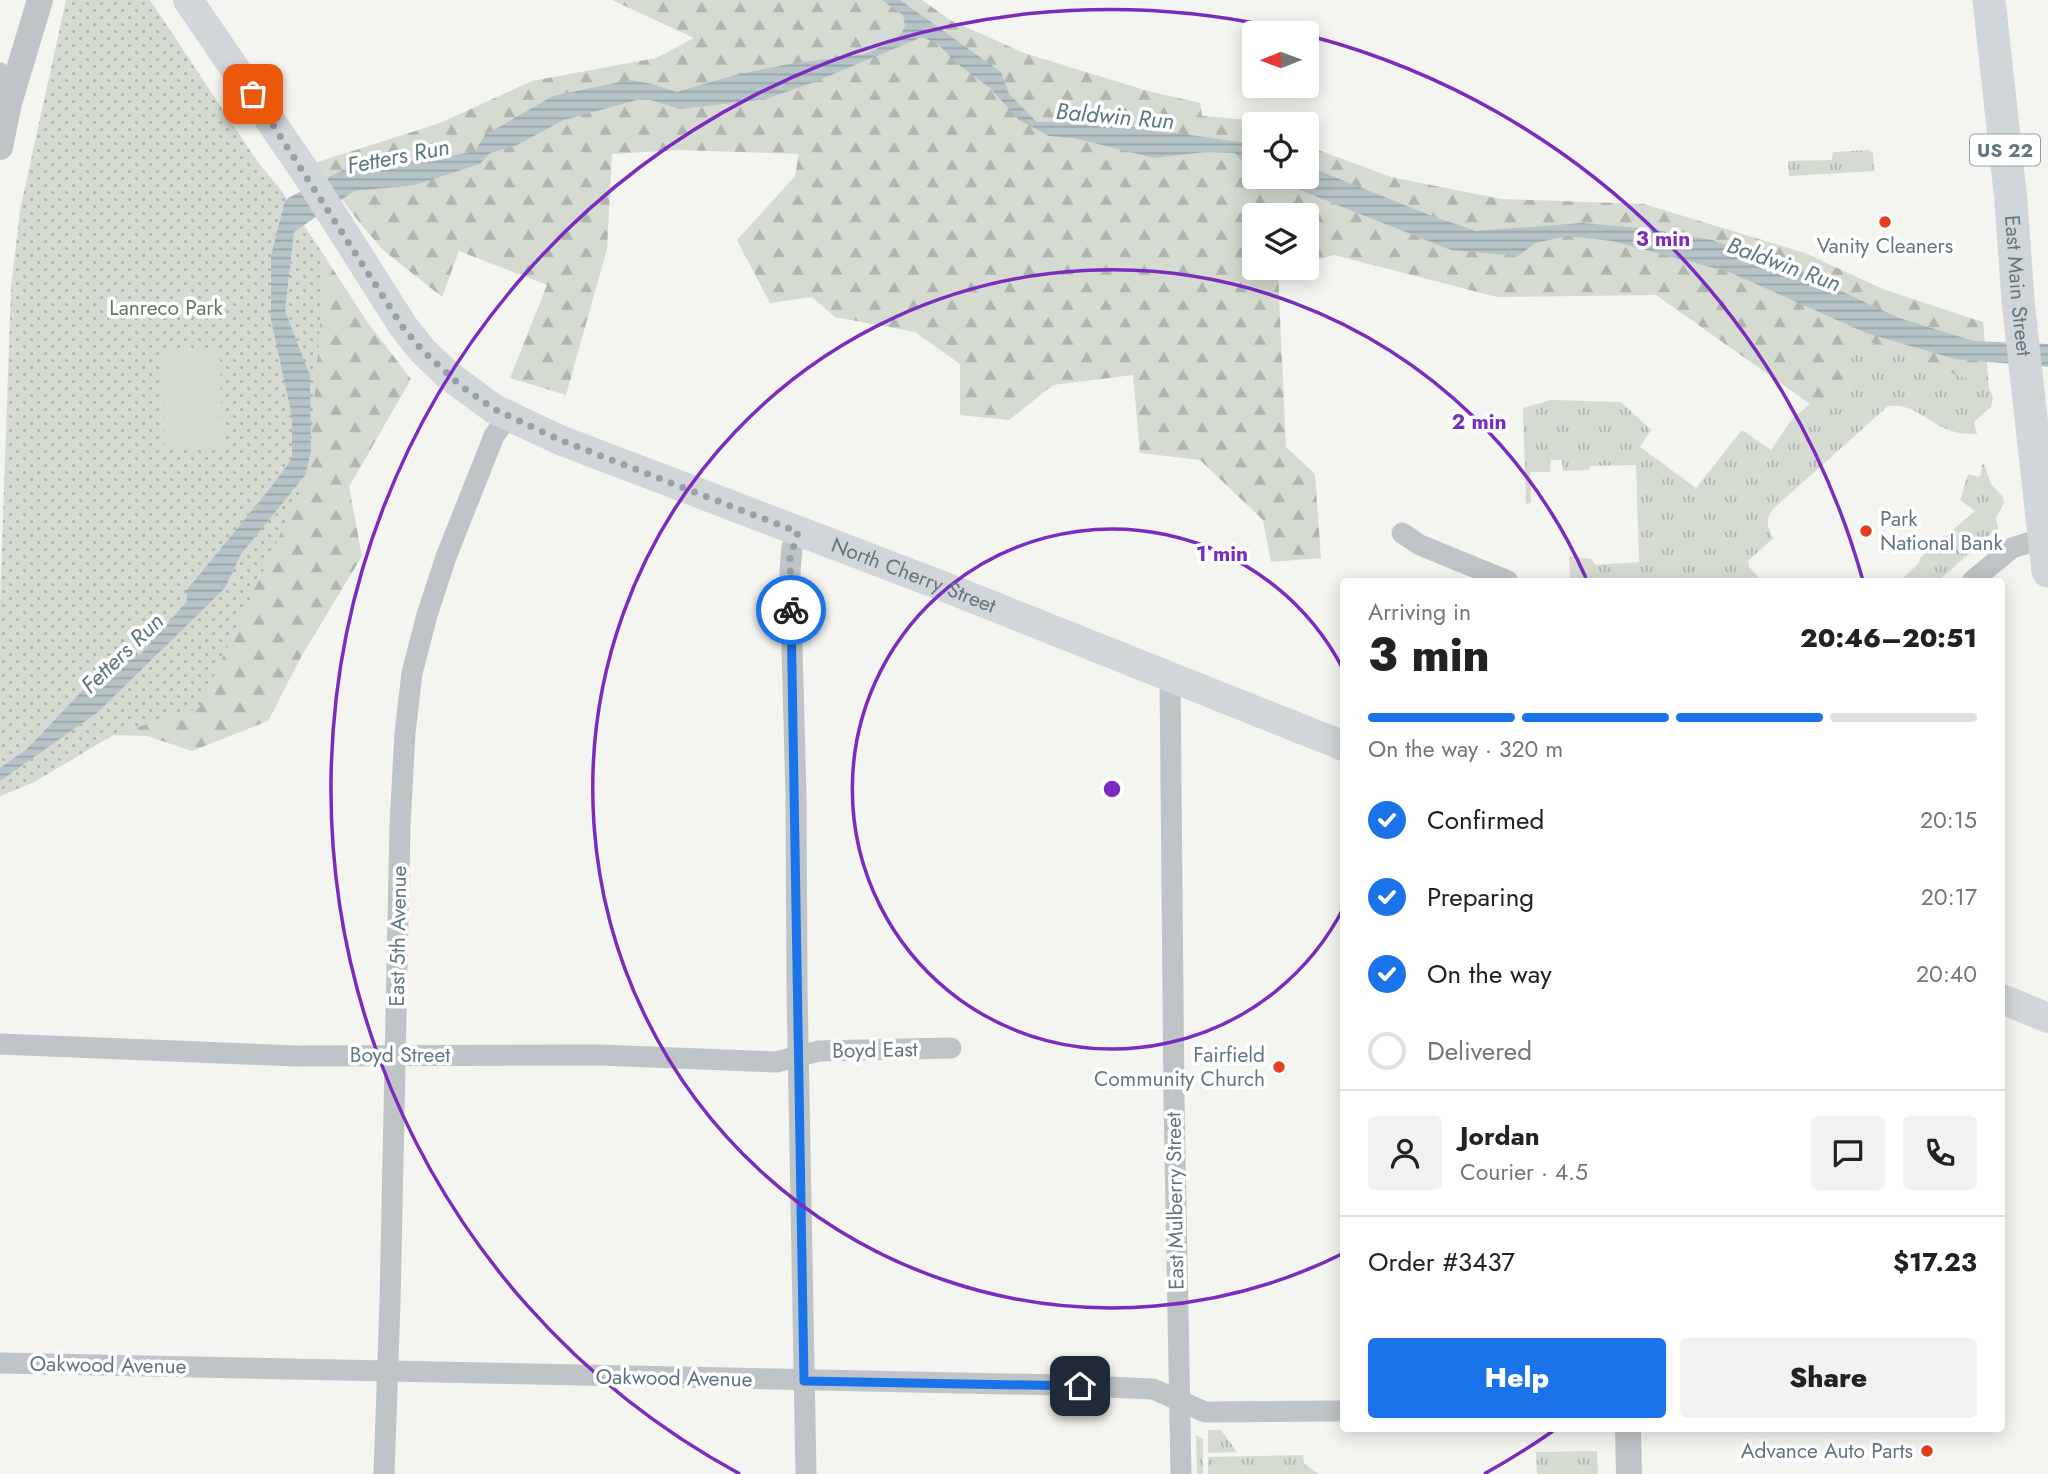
<!DOCTYPE html>
<html lang="en">
<head>
<meta charset="utf-8">
<style>
	body { margin:0; font-family:Jost,sans-serif; background:#f2f2f2; color:#222; height:100vh; display:flex; flex-direction:column; font-size:26px; white-space:nowrap }
	* { box-sizing:border-box; margin:0 }
	p { font-size:23px; color:#767676 }
	.icon { flex:none; width:38px; height:38px; fill:none; stroke:currentColor; stroke-width:2; stroke-linecap:round; stroke-linejoin:round }
	.map { position:relative; flex:1; overflow:hidden }
	.sheet { position:absolute; left:1340px; top:578px; width:665px; height:854px; display:flex; flex-direction:column; background:#fff; border-radius:7px; box-shadow:0 4px 18px #0003 }
	.sheet>* { flex:none }
	.needle { width:46px; rotate:269deg }
	.tools { position:absolute; left:1242px; top:21px; display:grid; gap:14px }
	.tools a { display:grid; place-items:center; width:77px; height:77px; border-radius:7px; background:#fff; box-shadow:0 4px 18px #0003; font-size:35px }
	.pin { position:absolute; display:grid; place-items:center; width:60px; height:60px; color:#fff; margin:-30px; border-radius:14px; box-shadow:0 4px 10px #0006 }
	.courier { position:absolute; display:grid; place-items:center; width:70px; height:70px; margin:-35px; border:5px solid #1a73e8; border-radius:50%; background:#fff; color:#222; box-shadow:0 2px 9px #0007 }
	.overview em { font-style:normal; font-weight:800 }
	.overview div { display:flex; flex-direction:column-reverse }
	.overview { display:flex; align-items:center; justify-content:space-between; height:119px; padding:0 28px }
	h1 { font-size:46px; font-weight:800; line-height:52px }
	.bar { display:grid; grid-template-columns:repeat(4,1fr); gap:10px 7px; align-content:center; height:84px; padding:0 28px }
	.bar i { height:9px; border-radius:5px; background:#e0e0e0 }
	.bar .active { background:#1a73e8 }
	.bar p { grid-column:span 4 }
	.line { display:flex; align-items:center; gap:18px; padding:0 28px; border-top:2px solid #e0e0e0 }
	.line div { flex:1 }
	.round { display:grid; place-items:center; flex:none; width:74px; height:74px; border-radius:7px; background:#f2f2f2 }
	ol { padding:0 28px; list-style:none }
	li { display:flex; align-items:center; gap:21px; height:77px }
	li p { margin-inline-start:auto }
	li .icon { padding:7px; border-radius:50%; background:#1a73e8; color:#fff; stroke-width:4 }
	li:last-child { color:#767676 }
	li i { width:38px; height:38px; border:4px solid #e0e0e0; border-radius:50% }
	.action { display:flex; gap:14px; margin-top:auto; padding:14px 28px }
	.action a { flex:1; height:80px; border-radius:7px; background:#1a73e8; color:#fff; font-size:28px; font-weight:800; line-height:80px; text-align:center }
	.action a+a { background:#f2f2f2; color:#222 }
	.map>svg:first-child { display:block }
	.grass { fill:url(#grass-tufts) }
	.forest { fill:url(#forest-firs) }
	.park { fill:url(#park-dots) }
	.garden { fill:#d5dbd1 }
	.water { fill:url(#water-rules) }
	.lines { fill:none; stroke-linecap:round; stroke-linejoin:round }
	.minor { stroke:#bfc4c6; stroke-width:21 }
	.tertiary { stroke:#bfc4c6; stroke-width:26 }
	.secondary { stroke:#d1d6d9; stroke-width:30 }
	.primary { stroke:#d1d6d9; stroke-width:33 }
	.done { stroke:#96a2a8; stroke-width:7; stroke-dasharray:0 12.6 }
	.route { stroke:#1a73e8; stroke-width:9 }
	.ring { fill:none; stroke:#7b2cbf; stroke-width:3.5 }
	.poi-dot { fill:#e43d20; stroke:#fff; stroke-width:2.5 }
	.labels { text-anchor:middle; dominant-baseline:central; stroke-width:7; stroke-linejoin:round; paint-order:stroke }
	.shield { fill:#fff; stroke:#929fa7; stroke-width:2 }
	.shield-label { font-size:19px; font-weight:bold; fill:#637681 }
	.poi-label { font-size:21px; fill:#637681; stroke:#fff; text-anchor:end }
	.street-label { font-size:21px; fill:#637681; stroke:#fff }
	.park-label { font-size:21px; fill:#687861; stroke:#fff }
	.water-label { font-size:23px; font-style:italic; fill:#5e797f; stroke:#fff }
	.centre { fill:#7b2cbf; stroke:#fff; stroke-width:3.5 }
	.ring-label { font-size:21px; text-anchor:middle; font-weight:bold; fill:#7b2cbf; stroke:#fff; stroke-width:7; stroke-linejoin:round; paint-order:stroke }
</style>
</head>
<body>
<div class="map">
<svg width="2048" height="1474" viewBox="0 0 2048 1474">
	<defs>
		<pattern id="grass-tufts" width="24" height="20" patternUnits="userSpaceOnUse" patternTransform="scale(1.75)"><rect width="24" height="20" fill="#d5dbd1"/><path d="M3 7l-1-3M5 7V3M7 7l1-3M15 17l-1-3M17 17v-4M19 17l1-3" fill="none" stroke="#b0b6af"/></pattern>
		<pattern id="forest-firs" width="22" height="20" patternUnits="userSpaceOnUse" patternTransform="scale(1.75)"><rect width="22" height="20" fill="#d5dbd1"/><path d="M5 1l3.5 6h-7zM16 11l3.5 6h-7z" fill="#b0b6af"/></pattern>
		<pattern id="park-dots" width="8" height="8" patternUnits="userSpaceOnUse" patternTransform="scale(1.75)"><rect width="8" height="8" fill="#d5dbd1"/><path d="M2 2h.1M6 6h.1" fill="none" stroke="#b0b6af" stroke-width="1.8" stroke-linecap="round"/></pattern>
		<pattern id="water-rules" width="6" height="5" patternUnits="userSpaceOnUse" patternTransform="scale(1.75)"><rect width="6" height="5" fill="#b6c4c7"/><path d="M0 2.5h6" fill="none" stroke="#98a4a7"/></pattern>
	</defs>
	<rect width="100%" height="100%" fill="#f4f4f0"/>
	<!-- grass -->
	<g class="grass">
		<path d="M1868,150L1873,153L1874,171L1789,176L1788,161L1832,160L1833,152Z"/>
		<path d="M1853,336L1988,386L1993,397L1991,407L1974,422L1977,434C1966,434 1953,433 1944,428C1925,419 1909,402 1888,406L1773,509C1765,520 1767,526 1773,538L1748,561L1749,567L1759,578L1758,581H1570L1569,556L1592,559L1595,565L1639,562L1636,465L1590,466L1589,470L1563,471L1562,460H1551L1550,472H1530L1531,503L1526,504L1523,408L1551,400L1621,402L1651,430L1640,447L1696,488L1742,430L1771,450L1792,419L1810,404L1849,391Z"/>
		<path d="M1984,464L1991,484L2003,497L2004,503L1996,518L1998,528L1938,581H1900L1918,564L1921,557L1975,511L1960,500L1968,474L1978,477L1981,475L1982,465Z"/>
		<path d="M1208,1430H1221L1237,1452L1208,1453Z"/>
		<path d="M1196,1435L1203,1439V1474H1197Z"/>
		<path d="M1597,1451L1598,1474H1537L1536,1452Z"/>
		<path d="M1303,1455L1304,1463L1318,1474H1208V1457Z"/>
	</g>
	<!-- forest -->
	<g class="forest">
		<path d="M612,0H922L950,20L1024,53L1148,91L1200,103L1202,116L1250,120L1260,124H1255V177H1307V146L1391,177L1501,199L1644,204L1805,253L1885,290L1983,322L1989,387L1853,336L1849,391L1810,404L1656,295L1497,297L1334,255L1307,263V215H1255V268H1290L1278,272L1286,447L1315,474L1321,558L1271,562L1263,520L1200,460L1140,453L1133,375L1053,385L1009,420L960,415V364L915,332L835,317L812,297L770,303L737,240L795,176L799,154L679,150L612,154L607,249L566,395L510,378L547,285L459,251L442,297L383,250L359,222L315,163L440,123L532,81L656,58L694,38Z"/>
		<path d="M314,245L325,257L368,323L411,379L349,487L362,556L301,657L268,721L192,751L147,736L113,735L34,782L0,796Z"/>
	</g>
	<!-- park -->
	<path class="park" d="M66,0H150L257,161L281,190L325,257L309,473L199,708L113,735L34,782L0,796V603L11,288L20,210Z"/>
	<!-- garden -->
	<path class="garden" d="M220,348L222,449L164,450L163,349Z"/>
	<!-- water -->
	<g class="water">
		<path d="M882,0H900L1001,72L1009,94L1037,122L1090,121L1247,143L1255,146V172L1248,169L1235,153L1205,152L1154,158L1074,138L1049,136L1019,120L991,89L955,62L938,44L922,37L817,81L766,99L680,109L644,98L564,120L515,146L490,153L480,164L415,185L354,191L294,232L285,311L310,376L311,449L306,474L241,554L225,588L98,712L0,781V768L27,749L83,690L119,664L141,654L187,601L186,591L268,491L292,459V416L271,320V256L284,204L288,198L343,170L373,172L475,151L485,135L553,96L629,80L652,84L677,92L735,75L789,64L865,54L887,44L901,34L905,26L903,15Z"/>
		<path d="M1307,166L1432,216L1476,231L1582,223L1650,229L1712,240L1802,273L1899,318L1974,341L2048,344V367L1955,359L1866,333L1729,272L1612,241L1568,236L1535,243L1518,256L1451,250L1267,177H1307Z"/>
	</g>
	<g class="lines">
		<!-- minor -->
		<g class="minor">
			<path d="M0,73L9,103H4"/>
			<path d="M798,532L792,547L790,571L796,796L797,988L806,1474"/>
			<path d="M1402,533L1420,545L1508,581"/>
			<path d="M1972,581L2012,548L2044,538"/>
			<path d="M1170,676L1174,1100L1181,1474"/>
			<path d="M0,1044L296,1056L600,1055L776,1062L819,1051L951,1048"/>
			<path d="M0,1363L1059,1385L1153,1389L1205,1412L1344,1411"/>
			<path d="M384,1474L390,1303L400,825L405,733L412,673L427,615L446,557L494,436L508,416"/>
		</g>
		<!-- tertiary -->
		<g class="tertiary">
			<path d="M0,147L9,103L40,0"/>
			<path d="M1628,1428L1629,1474"/>
		</g>
		<!-- secondary -->
		<g class="secondary">
			<path id="s1" d="M188,0L304,170L403,326L422,350L448,375L494,409L560,440L940,585L1344,746"/>
			<path d="M2002,999L2048,1018"/>
		</g>
		<!-- primary -->
		<path class="primary" id="s2" d="M1989,0L2011,201L2018,300L2048,571"/>
	</g>
	<g class="lines">
		<!-- done -->
		<path class="done" d="M253,94L402,326L422,350L461,386L494,409L560,440L798,532L790,558L791,610"/>
		<!-- route -->
		<path class="route" d="M791,610L804,1381L1080,1386"/>
	</g>
	<!-- distance rings -->
	<g class="ring">
		<path d="M1344 907A260 260 0 1 1 1344 671"/>
		<path d="M1344 1253A519 519 0 1 1 1586 578"/>
		<path d="M1553 1431A779 779 0 0 1 1484 1474M740 1474A779 779 0 0 1 1300 33M1314 37A779 779 0 0 1 1863 581"/>
	</g>
	<!-- markers -->
	<g class="poi-dot">
		<circle cx="1885" cy="222" r="7"/>
		<circle cx="1866" cy="531" r="7"/>
		<circle cx="1279" cy="1067" r="7"/>
		<circle cx="1927" cy="1451" r="7"/>
	</g>
	<g class="labels">
		<!-- shield labels -->
		<rect class="shield" x="1970" y="134.5" width="70" height="31" rx="5"/>
		<g class="shield-label">
			<text x="2005" y="150">US 22</text>
		</g>
		<!-- poi labels -->
		<g class="poi-label">
			<text x="1885" y="246" text-anchor="middle">Vanity Cleaners</text>
			<text x="1880" y="519" text-anchor="start">Park<tspan x="1880" dy="24">National Bank</tspan></text>
			<text x="1265" y="1055">Fairfield<tspan x="1265" dy="24">Community Church</tspan></text>
			<text x="1913" y="1451">Advance Auto Parts</text>
		</g>
		<!-- street labels -->
		<g class="street-label">
			<text stroke="none"><textPath href="#s2" startOffset="287">East Main Street</textPath></text>
			<text stroke="none"><textPath href="#s1" startOffset="966">North Cherry Street</textPath></text>
			<text transform="translate(398 936) rotate(-89)">East 5th Avenue</text>
			<text transform="translate(875 1050) rotate(-1)">Boyd East</text>
			<text x="400" y="1055">Boyd Street</text>
			<text transform="translate(1175 1201) rotate(-91)">East Mulberry Street</text>
			<text transform="translate(108 1365) rotate(1)">Oakwood Avenue</text>
			<text transform="translate(674 1378) rotate(1)">Oakwood Avenue</text>
		</g>
		<!-- park labels -->
		<g class="park-label">
			<text x="166" y="308">Lanreco Park</text>
		</g>
		<!-- water labels -->
		<g class="water-label">
			<text transform="translate(1115 116) rotate(5)">Baldwin Run</text>
			<text transform="translate(398 156) rotate(-11)">Fetters Run</text>
			<text transform="translate(1784 264) rotate(20)">Baldwin Run</text>
			<text transform="translate(122 653) rotate(-44)">Fetters Run</text>
		</g>
	</g>
	<circle cx="1112" cy="789" r="10" class="centre"/>
	<g class="ring-label">
		<text x="1663" y="246">3 min</text>
		<text x="1479" y="429">2 min</text>
		<text x="1222" y="561">1 min</text>
	</g>
</svg>
<div class="tools">
<a><svg class="needle" viewBox="-14 -14 28 28"><path d="M0-13l5 13h-10z" fill="#e53935"/><path d="M0 13l5-13h-10z" fill="#767676"/></svg></a>
<a><svg class="icon" aria-label="locate" viewBox="0 0 24 24"><circle cx="12" cy="12" r="6"/><path d="M12 2v4M12 18v4M2 12h4M18 12h4"/></svg></a>
<a><svg class="icon" aria-label="layers" viewBox="0 0 24 24"><path d="M12 4l9 5-9 5-9-5zM3 14l9 5 9-5"/></svg></a>
</div>
<div class="pin" style="left:253px;top:94px;background:#ea580c"><svg class="icon" aria-label="bag" viewBox="0 0 24 24"><path d="M5 8h14l-1 12H6zM9 8a3 3 0 0 1 6 0"/></svg></div>
<div class="pin" style="left:1080px;top:1386px;background:#1f2937"><svg class="icon" aria-label="home" viewBox="0 0 24 24"><path d="M3 11l9-7 9 7M6 9v11h12V9"/></svg></div>
<div class="courier" style="left:791px;top:610px"><svg class="icon" aria-label="bike" viewBox="0 0 24 24"><circle cx="6" cy="16" r="4"/><circle cx="18" cy="16" r="4"/><path d="M6 16l4-8h5l3 8M10 8l3 8H6M13 5h3"/></svg></div>
<section class="sheet">
<div class="overview"><div><h1>3 min</h1><p>Arriving in</p></div><em>20:46–20:51</em></div>
<div class="bar"><i class="active"></i><i class="active"></i><i class="active"></i><i></i><p>On the way · 320 m</p></div>
<ol>
<li><svg class="icon" aria-label="check" viewBox="0 0 24 24"><path d="M5 12l5 5 9-10"/></svg>Confirmed<p>20:15</p></li>
<li><svg class="icon" aria-label="check" viewBox="0 0 24 24"><path d="M5 12l5 5 9-10"/></svg>Preparing<p>20:17</p></li>
<li><svg class="icon" aria-label="check" viewBox="0 0 24 24"><path d="M5 12l5 5 9-10"/></svg>On the way<p>20:40</p></li>
<li><i></i>Delivered</li>
</ol>
<div class="line" style="height:126px"><a class="round"><svg class="icon" aria-label="person" viewBox="0 0 24 24"><circle cx="12" cy="8" r="4"/><path d="M4 21q1-7 8-7t8 7"/></svg></a><div><b>Jordan</b><p>Courier · 4.5</p></div><a class="round"><svg class="icon" aria-label="chat" viewBox="0 0 24 24"><path d="M4 5h16v11H9l-5 4z"/></svg></a><a class="round"><svg class="icon" aria-label="phone" viewBox="0 0 24 24"><path d="M5 4h4l2 5-3 2q2 4 5 5l2-3 5 2v4C11 20 4 13 5 4z"/></svg></a></div>
<div class="line" style="height:91px"><div>Order #3437</div><b>$17.23</b></div>
<div class="action"><a>Help</a><a>Share</a></div>
</section>
</div>
</body>
</html>
